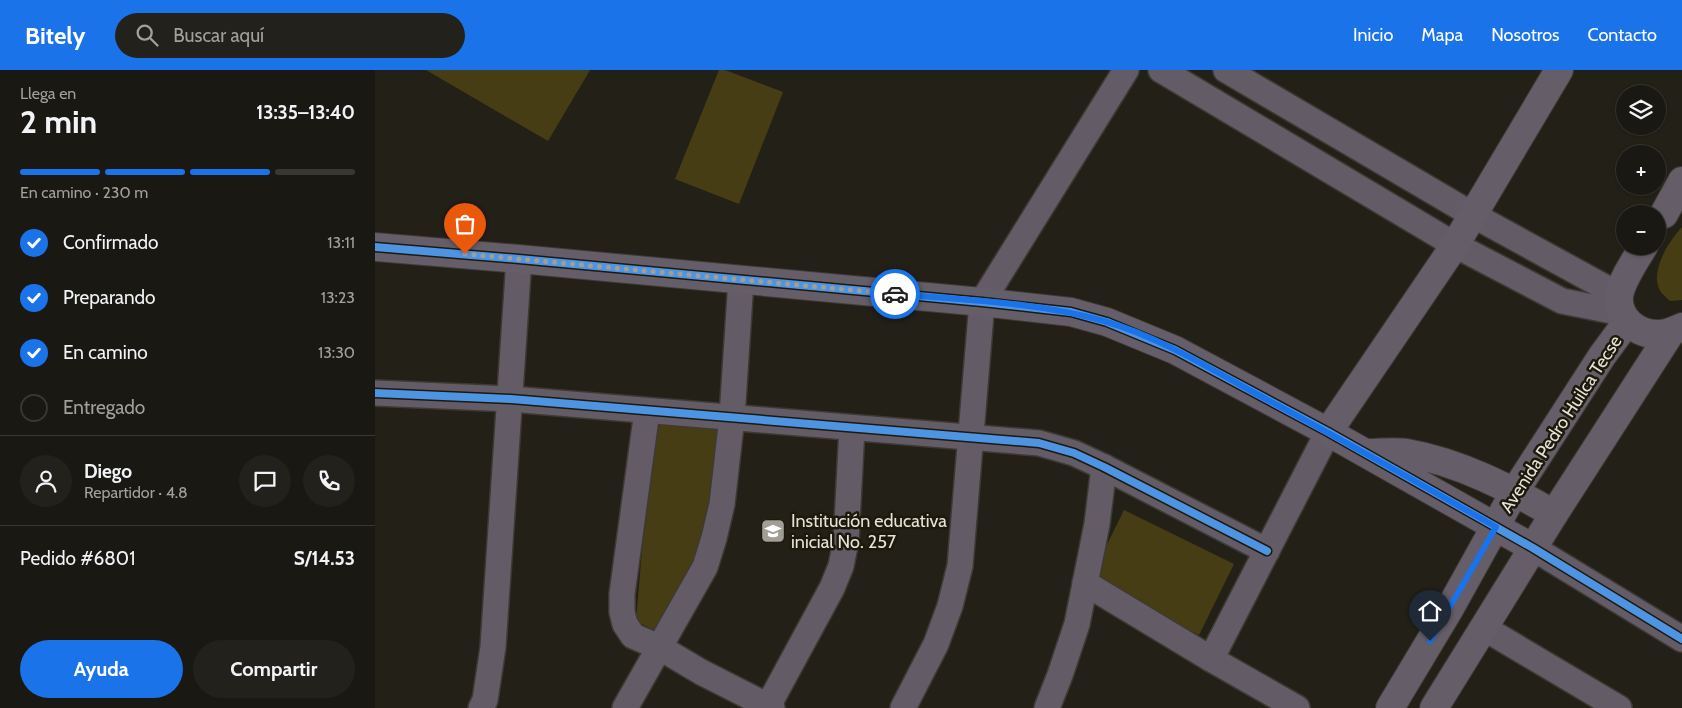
<!DOCTYPE html>
<html lang="es">
<head>
<meta charset="utf-8">
<style>
	body { margin:0; font-family:Cabin,sans-serif; background:#23211b; color:#f1f3f6; height:100vh; display:flex; flex-direction:column; font-size:19px; white-space:nowrap }
	* { box-sizing:border-box; margin:0 }
	p { font-size:16px; color:#9fa09f }
	.icon { flex:none; width:28px; height:28px; fill:none; stroke:currentColor; stroke-width:2; stroke-linecap:round; stroke-linejoin:round }
	.map { position:relative; flex:1; overflow:hidden }
	.details { display:flex; flex-direction:column; background:#1a1812; width:375px }
	.details>* { flex:none }
	.fabs { position:absolute; left:1241px; top:15px; display:grid; gap:10px }
	.fabs a { display:grid; place-items:center; width:50px; height:50px; border-radius:50%; background:#1a1812; box-shadow:0 1px 4px #0004,0 0 0 1px #383732; font-size:25px }
	.pin { position:absolute; display:grid; place-items:center; width:42px; height:42px; color:#fff; margin:-51px -21px; border-radius:50% 50% 50% 0; rotate:-45deg; box-shadow:0 0 5px #0007 }
	.pin .icon { rotate:45deg }
	.courier { position:absolute; display:grid; place-items:center; width:50px; height:50px; margin:-25px; border:4px solid #1a73e8; border-radius:50%; background:#fff; color:#222; box-shadow:0 1px 6px #0007 }
	.head em { font-style:normal; font-weight:800 }
	.head div { display:flex; flex-direction:column-reverse }
	.head { display:flex; align-items:center; justify-content:space-between; height:85px; padding:0 20px }
	h1 { font-size:32px; font-weight:800; line-height:38px }
	.bar { display:grid; grid-template-columns:repeat(4,1fr); gap:8px 5px; align-content:center; height:60px; padding:0 20px }
	.bar i { height:6px; border-radius:4px; background:#383732 }
	.bar .on { background:#1a73e8 }
	.bar p { grid-column:span 4 }
	.line { display:flex; align-items:center; gap:12px; padding:0 20px; border-top:1px solid #383732 }
	.line div { flex:1 }
	.round { display:grid; place-items:center; flex:none; width:52px; height:52px; border-radius:26px; background:#23211b }
	ol { padding:0 20px; list-style:none }
	li { display:flex; align-items:center; gap:15px; height:55px }
	li p { margin-inline-start:auto }
	li .icon { padding:5px; border-radius:50%; background:#1a73e8; color:#fff; stroke-width:4 }
	li:last-child { color:#9fa09f }
	li i { width:28px; height:28px; border:2px solid #383732; border-radius:50% }
	.cta { display:flex; gap:10px; margin-top:auto; padding:10px 20px }
	.cta a { flex:1; height:58px; border-radius:30px; background:#1a73e8; color:#fff; font-size:20px; font-weight:800; line-height:58px; text-align:center }
	.cta a+a { background:#23211b; color:#f1f3f6 }
	header { display:flex; align-items:center; gap:30px; box-sizing:border-box; height:70px; padding:0 25px; background:#1a73e8; color:#fff }
	header strong { font-size:24px }
	nav { display:flex; gap:28px; margin-inline-start:auto; font-size:18px }
	.search { width:350px; height:45px; background:#23211b; display:flex; align-items:center; gap:12px; box-sizing:border-box; padding:0 18px; border-radius:28px; color:#9fa09f; font-size:19px }
	main { display:flex; flex:1; min-height:0 }
	.map>svg:first-child { display:block }
	.green { fill:#473d14 }
	.lines { fill:none; stroke-linecap:round; stroke-linejoin:round }
	.street-casing { stroke:#3d3a34; stroke-width:28 }
	.secondary-casing { stroke:#3d3a34; stroke-width:30 }
	.street { stroke:#635c66; stroke-width:25 }
	.secondary { stroke:#655d68; stroke-width:28 }
	.cycleway-casing { stroke:#1d190b; stroke-width:11 }
	.cycleway { stroke:#4d94e3; stroke-width:8 }
	.done { stroke:#a19f95; stroke-width:5; stroke-dasharray:0 9 }
	.route { stroke:#1a73e8; stroke-width:6 }
	.labels { text-anchor:middle; dominant-baseline:central; stroke-width:5; stroke-linejoin:round; paint-order:stroke }
	.street-label { font-size:18px; fill:#e5e3d9; stroke:#1d190b }
	.poi-label { font-size:18px; fill:#e5e3d9; stroke:#1d190b; text-anchor:start }
</style>
</head>
<body>
<header>
<strong>Bitely</strong>
<div class="search"><svg class="icon" aria-label="search" viewBox="0 0 24 24"><circle cx="10" cy="10" r="6"/><path d="M15 15l6 6"/></svg>Buscar aquí</div>
<nav><a>Inicio</a><a>Mapa</a><a>Nosotros</a><a>Contacto</a></nav>
</header>
<main>
<section class="details">
<div class="head"><div><h1>2 min</h1><p>Llega en</p></div><em>13:35–13:40</em></div>
<div class="bar"><i class="on"></i><i class="on"></i><i class="on"></i><i></i><p>En camino · 230 m</p></div>
<ol>
<li><svg class="icon" aria-label="check" viewBox="0 0 24 24"><path d="M5 12l5 5 9-10"/></svg>Confirmado<p>13:11</p></li>
<li><svg class="icon" aria-label="check" viewBox="0 0 24 24"><path d="M5 12l5 5 9-10"/></svg>Preparando<p>13:23</p></li>
<li><svg class="icon" aria-label="check" viewBox="0 0 24 24"><path d="M5 12l5 5 9-10"/></svg>En camino<p>13:30</p></li>
<li><i></i>Entregado</li>
</ol>
<div class="line" style="height:90px"><a class="round"><svg class="icon" aria-label="person" viewBox="0 0 24 24"><circle cx="12" cy="8" r="4"/><path d="M4 21q1-7 8-7t8 7"/></svg></a><div><b>Diego</b><p>Repartidor · 4.8</p></div><a class="round"><svg class="icon" aria-label="chat" viewBox="0 0 24 24"><path d="M4 5h16v11H9l-5 4z"/></svg></a><a class="round"><svg class="icon" aria-label="phone" viewBox="0 0 24 24"><path d="M5 4h4l2 5-3 2q2 4 5 5l2-3 5 2v4C11 20 4 13 5 4z"/></svg></a></div>
<div class="line" style="height:65px"><div>Pedido #6801</div><b>S/14.53</b></div>
<div class="cta"><a>Ayuda</a><a>Compartir</a></div>
</section>
<div class="map">
<svg width="1307" height="638" viewBox="0 0 1307 638">
	<rect width="100%" height="100%" fill="#232018"/>
	<!-- green -->
	<g class="green">
		<path d="M51,0H215L173,71Z"/>
		<path d="M344,0H350L408,22L364,134L300,109Z"/>
		<path d="M1307,157V230L1295,231C1292,228 1288,225 1286,222C1273,203 1294,171 1307,157Z"/>
		<path d="M278,351L348,356L335,464L285,563L261,551Z"/>
		<path d="M749,440L859,494L824,565L714,511Z"/>
	</g>
	<g class="lines">
		<defs>
			<g id="street">
				<path d="M786,0L1080,175L1187,231L1247,243"/>
				<path d="M851,0L1098,145L1244,225"/>
				<path d="M0,323L136,329L664,373L699,383L729,397L892,481"/>
				<path d="M272,341L247,524V542L250,554L258,566L284,577L326,602L397,638"/>
				<path d="M1158,478L1307,569"/>
				<path d="M710,513L836,589L922,638"/>
				<path d="M1109,558L1244,638"/>
				<path d="M836,589L953,362"/>
				<path d="M393,636L457,518L466,496L471,471L477,358"/>
				<path d="M106,638L110,630L118,577L144,189"/>
				<path d="M250,638L330,497L339,468L347,434L357,347L366,210"/>
				<path d="M528,638L561,574L575,536L585,496L607,232L751,0"/>
				<path d="M672,638L685,605L702,554L722,454L729,397"/>
			</g>
			<g id="secondary">
				<path d="M1289,144L1307,111"/>
				<path d="M1269,176C1261,189 1246,211 1244,226C1242,249 1263,265 1284,264C1293,264 1300,260 1307,257"/>
				<path d="M0,177L144,189L607,232L696,242L732,252L800,280L953,362L1158,478"/>
				<path d="M953,362L1080,175L1184,0"/>
				<path d="M993,383C1006,383 1019,381 1032,383C1084,392 1134,418 1179,444"/>
				<path d="M1015,638L1075,538L1140,421L1227,286L1252,252"/>
				<path d="M1059,638L1179,444L1296,262"/>
			</g>
		</defs>
		<!-- street casing -->
		<use href="#street" class="street-casing"/>
		<!-- secondary casing -->
		<use href="#secondary" class="secondary-casing"/>
		<!-- street -->
		<use href="#street" class="street"/>
		<!-- secondary -->
		<use href="#secondary" class="secondary"/>
		<defs>
			<g id="cycleway">
				<path d="M0,177L144,189L607,232L696,242L732,252L800,280L953,362L1158,478L1307,569"/>
				<path d="M0,323L136,329L664,373L699,383L729,397L892,481"/>
			</g>
		</defs>
		<!-- cycleway casing -->
		<use href="#cycleway" class="cycleway-casing"/>
		<!-- cycleway -->
		<use href="#cycleway" class="cycleway"/>
	</g>
	<g class="lines">
		<!-- done -->
		<path class="done" d="M90,184L520,224"/>
		<!-- route -->
		<path class="route" d="M520,224C589,230 662,232 729,251C781,266 829,295 876,321C959,365 1040,411 1121,457L1055,571"/>
	</g>
	<!-- icons -->
	<defs>
		<symbol id="school-square" viewBox="-11 -11 22 22"><rect x="-9" y="-9" width="18" height="18" rx="4" fill="#a19f95" stroke="#1d190b"/><path d="M0-5L7-2L0 1L-7-2ZM-4 1L0 2.5L4 1V4Q0 6-4 4Z" fill="#fff"/></symbol>
	</defs>
	<g fill-rule="evenodd">
		<use href="#school-square" x="384" y="447" width="28" height="28"/>
	</g>
	<g class="labels">
		<!-- street labels -->
		<g class="street-label">
			<text transform="translate(1186 354) rotate(-57)">Avenida Pedro Huilca Tecse</text>
		</g>
		<!-- poi labels -->
		<g class="poi-label">
			<text x="416" y="451">Institución educativa<tspan x="416" dy="21">inicial No. 257</tspan></text>
		</g>
	</g>
</svg>
<div class="fabs">
<a><svg class="icon" aria-label="layers" viewBox="0 0 24 24"><path d="M12 4l9 5-9 5-9-5zM3 14l9 5 9-5"/></svg></a>
<a>+</a>
<a>−</a>
</div>
<div class="pin" style="left:90px;top:184px;background:#ea580c"><svg class="icon" aria-label="bag" viewBox="0 0 24 24"><path d="M5 8h14l-1 12H6zM9 8a3 3 0 0 1 6 0"/></svg></div>
<div class="pin" style="left:1055px;top:571px;background:#1f2937"><svg class="icon" aria-label="home" viewBox="0 0 24 24"><path d="M3 11l9-7 9 7M6 9v11h12V9"/></svg></div>
<div class="courier" style="left:520px;top:224px"><svg class="icon" aria-label="car" viewBox="0 0 24 24"><path d="M5 17H2v-5l4-1 3-4h7l3 4 3 1v5h-3M9 17h6M6 11h13"/><circle cx="7" cy="17" r="2"/><circle cx="17" cy="17" r="2"/></svg></div>
</div>
</main>
</body>
</html>
